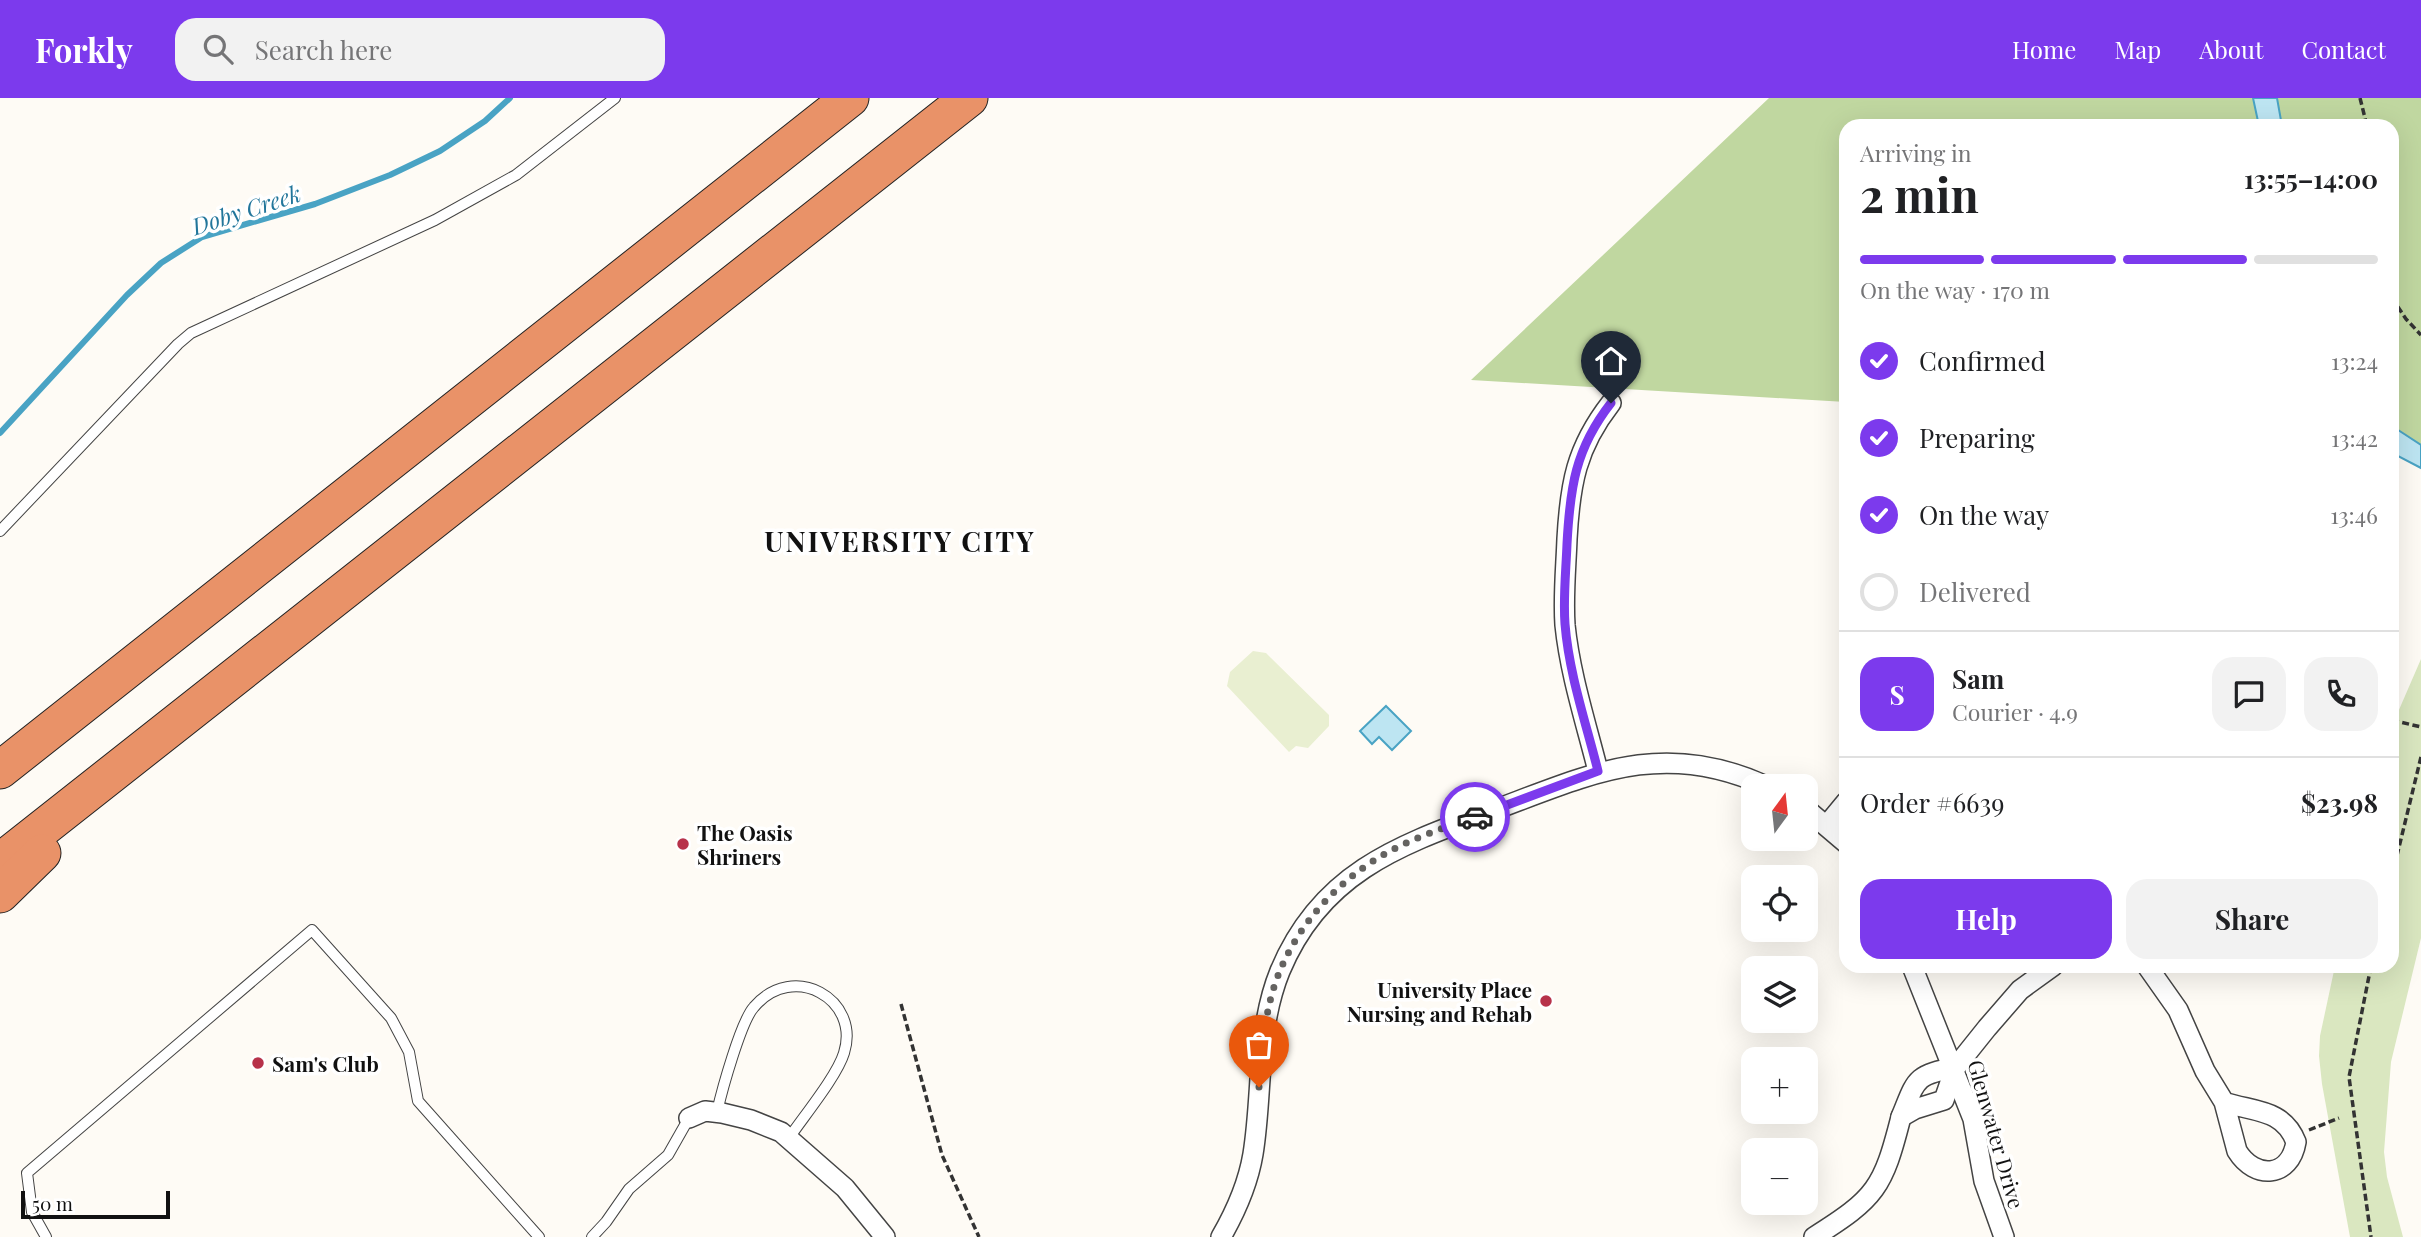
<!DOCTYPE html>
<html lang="en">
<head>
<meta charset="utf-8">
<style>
	body { margin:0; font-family:"Playfair Display",serif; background:#f2f2f2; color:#202124; height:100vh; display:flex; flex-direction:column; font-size:26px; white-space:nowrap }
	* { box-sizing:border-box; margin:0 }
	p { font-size:23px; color:#757577 }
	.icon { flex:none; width:38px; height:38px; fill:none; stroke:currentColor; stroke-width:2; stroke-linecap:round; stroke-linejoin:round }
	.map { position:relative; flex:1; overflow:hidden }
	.details { position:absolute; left:1839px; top:21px; width:560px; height:854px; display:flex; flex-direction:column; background:#fff; border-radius:21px; box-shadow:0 7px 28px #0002 }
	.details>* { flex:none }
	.needle { width:46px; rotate:15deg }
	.buttons { position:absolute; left:1741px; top:676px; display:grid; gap:14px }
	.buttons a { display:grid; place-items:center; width:77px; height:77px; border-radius:14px; background:#fff; box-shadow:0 7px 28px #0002; font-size:35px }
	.scale { position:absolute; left:21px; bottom:18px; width:149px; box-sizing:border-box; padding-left:7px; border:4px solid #111; border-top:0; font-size:19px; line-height:24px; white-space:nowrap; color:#111; -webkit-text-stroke:5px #fff; paint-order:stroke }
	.pin { position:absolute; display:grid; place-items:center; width:60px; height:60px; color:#fff; margin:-72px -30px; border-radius:50% 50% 50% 0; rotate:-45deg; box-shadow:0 0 7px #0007 }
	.pin .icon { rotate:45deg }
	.courier { position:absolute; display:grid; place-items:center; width:70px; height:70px; margin:-35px; border:5px solid #7c3aed; border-radius:50%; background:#fff; color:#222; box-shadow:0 2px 9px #0007 }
	.head em { font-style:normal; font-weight:700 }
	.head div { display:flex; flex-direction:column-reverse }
	.head { display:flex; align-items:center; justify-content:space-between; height:119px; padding:0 21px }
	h1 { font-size:46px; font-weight:700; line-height:52px }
	.bar { display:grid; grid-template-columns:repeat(4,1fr); gap:10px 7px; align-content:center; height:84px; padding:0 21px }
	.bar i { height:9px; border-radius:5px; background:#e0e0e0 }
	.bar .selected { background:#7c3aed }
	.bar p { grid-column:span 4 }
	.line { display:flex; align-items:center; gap:18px; padding:0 21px; border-top:2px solid #e0e0e0 }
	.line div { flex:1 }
	.round { display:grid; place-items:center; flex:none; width:74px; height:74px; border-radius:21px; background:#f2f2f2 }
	ol { padding:0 21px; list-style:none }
	li { display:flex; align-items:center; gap:21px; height:77px }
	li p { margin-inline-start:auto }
	li .icon { padding:7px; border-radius:50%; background:#7c3aed; color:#fff; stroke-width:4 }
	li:last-child { color:#757577 }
	li i { width:38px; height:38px; border:4px solid #e0e0e0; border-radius:50% }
	.button { display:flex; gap:14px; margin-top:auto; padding:14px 21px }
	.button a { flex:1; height:80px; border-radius:21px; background:#7c3aed; color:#fff; font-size:28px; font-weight:700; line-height:80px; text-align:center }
	.button a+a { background:#f2f2f2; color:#202124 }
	header { display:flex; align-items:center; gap:42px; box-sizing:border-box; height:98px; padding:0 35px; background:#7c3aed; color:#fff }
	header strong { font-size:33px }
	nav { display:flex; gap:38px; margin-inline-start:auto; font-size:24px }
	.search { width:490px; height:63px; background:#f2f2f2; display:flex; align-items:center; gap:18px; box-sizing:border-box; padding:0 24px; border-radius:21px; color:#757577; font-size:26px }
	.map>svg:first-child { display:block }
	.green { fill:#dae7c0 }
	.forest { fill:#c0d7a0 }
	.pitch { fill:#e9efd1 }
	.water { fill:#bde5f2; stroke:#49a3c4; stroke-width:2 }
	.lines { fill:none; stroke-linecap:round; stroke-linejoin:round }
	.stream { stroke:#49a3c4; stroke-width:6 }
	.lane-casing { stroke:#444; stroke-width:12 }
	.street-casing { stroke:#444; stroke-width:22 }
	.highway-casing { stroke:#222; stroke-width:39 }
	.path { stroke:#333; stroke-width:3.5; stroke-dasharray:7 3.5; stroke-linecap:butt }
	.lane { stroke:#fff; stroke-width:10 }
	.street { stroke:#fff; stroke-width:19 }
	.highway { stroke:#e99268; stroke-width:37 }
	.done { stroke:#646361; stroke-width:7; stroke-dasharray:0 12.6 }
	.route { stroke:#7c3aed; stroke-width:9 }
	.poi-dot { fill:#b7324a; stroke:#fff; stroke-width:2.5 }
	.labels { text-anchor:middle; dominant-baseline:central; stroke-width:7; stroke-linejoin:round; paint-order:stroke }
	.poi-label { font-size:21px; font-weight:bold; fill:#111; stroke:#fff; text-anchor:start }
	.street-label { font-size:21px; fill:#111; stroke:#fff }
	.water-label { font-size:23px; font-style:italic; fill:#22769b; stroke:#fff }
	.district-label { font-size:28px; font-weight:bold; letter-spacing:2px; fill:#111; stroke:#fff }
</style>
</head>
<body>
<header>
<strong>Forkly</strong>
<div class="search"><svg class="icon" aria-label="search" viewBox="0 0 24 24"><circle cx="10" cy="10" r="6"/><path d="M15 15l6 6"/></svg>Search here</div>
<nav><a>Home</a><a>Map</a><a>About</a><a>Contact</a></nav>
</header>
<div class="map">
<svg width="2421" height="1139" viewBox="0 0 2421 1139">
	<rect width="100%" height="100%" fill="#fefbf5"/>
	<!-- green -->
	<path class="green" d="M2421,561V840L2391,964L2384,1054L2387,1079L2403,1139H2350L2322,986L2319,958L2320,938L2335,868H2392V628Z"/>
	<!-- forest -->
	<path class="forest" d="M1769,0H2421V362L2392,358V28H1846V304L1471,282Z"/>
	<!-- pitch -->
	<path class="pitch" d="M1253,553L1266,555L1329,617V628L1308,650L1296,648L1289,654L1227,588L1230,574Z"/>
	<!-- water -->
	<g class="water">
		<path d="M2253,0H2277L2282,28H2259Z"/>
		<path d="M2392,328L2421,347V370L2392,355Z"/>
		<path d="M1386,608L1411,633L1392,652L1379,639L1372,646L1360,633Z"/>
	</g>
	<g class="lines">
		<!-- stream -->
		<path class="stream" d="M0,335L127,197L161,165L202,139L315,106L390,77L440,53L485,23L510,0"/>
		<defs>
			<g id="lane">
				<path d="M0,433L178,246L191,235L435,122L516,77L615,0"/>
				<path d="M717,1014C722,992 741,923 754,909C793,863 861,901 844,955C837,978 804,1018 789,1040"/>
				<path d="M46,1139L32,1114L27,1075L312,832L391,920L409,954L418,1003L539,1139"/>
				<path d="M592,1139L606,1124L629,1091L668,1057L689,1020"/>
			</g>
			<g id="street">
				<path d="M1598,673C1586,625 1570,576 1565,527C1563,498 1566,469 1567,441C1570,386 1576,350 1611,305"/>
				<path d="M1806,711L1846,745"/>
				<path d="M1827,727L1846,704"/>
				<path d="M1912,868L1973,1021L1984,1083L2004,1139"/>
				<path d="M2147,868L2178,912L2205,973L2224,1004L2237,1053C2255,1082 2290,1080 2296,1044C2283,1010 2252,1014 2224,1004"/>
				<path d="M1955,970C1914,976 1916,983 1901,1019L1915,1011L1944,1002L1955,970L1987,930L2020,892L2053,868"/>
				<path d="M689,1020L705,1013L722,1015L751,1022L781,1034L845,1090L885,1139"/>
				<path d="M1221,1139C1236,1113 1248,1086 1253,1056C1263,995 1256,932 1280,873C1322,772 1403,746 1497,711C1593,675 1664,641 1766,688"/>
				<path d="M1814,1139C1876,1100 1883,1090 1901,1019"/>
			</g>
			<g id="highway">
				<path d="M0,672L850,0"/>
				<path d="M0,764L969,0"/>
				<path d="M0,796L42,755"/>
			</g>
		</defs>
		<!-- lane casing -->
		<use href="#lane" class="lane-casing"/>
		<!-- street casing -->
		<use href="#street" class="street-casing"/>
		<!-- highway casing -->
		<use href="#highway" class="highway-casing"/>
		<!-- path -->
		<g class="path">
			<path d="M2360,0L2367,28"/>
			<path d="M2392,200L2406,221L2421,237"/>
			<path d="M2392,622L2421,629"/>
			<path d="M2392,778L2421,659"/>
			<path d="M2371,868L2349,979L2371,1139"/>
			<path d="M901,906L942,1057L979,1139"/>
			<path d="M2309,1032L2339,1020"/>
		</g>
		<!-- lane -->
		<use href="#lane" class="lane"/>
		<!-- street -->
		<use href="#street" class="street"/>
		<!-- highway -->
		<use href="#highway" class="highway"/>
	</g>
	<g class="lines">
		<!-- done -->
		<path class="done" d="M1259,989C1262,954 1264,917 1276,883C1297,824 1344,775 1400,748C1424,736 1450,728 1475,719"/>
		<!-- route -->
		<path class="route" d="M1475,719L1598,673C1586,625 1569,576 1565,526C1563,500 1566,473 1567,446C1570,390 1575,351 1611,305"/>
	</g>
	<!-- markers -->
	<g class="poi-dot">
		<circle cx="683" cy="746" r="7"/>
		<circle cx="1546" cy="903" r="7"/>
		<circle cx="258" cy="965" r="7"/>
	</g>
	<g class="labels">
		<!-- poi labels -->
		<g class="poi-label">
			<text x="697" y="734">The Oasis<tspan x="697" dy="24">Shriners</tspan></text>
			<text x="1532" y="891" text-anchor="end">University Place<tspan x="1532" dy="24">Nursing and Rehab</tspan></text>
			<text x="272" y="965">Sam's Club</text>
		</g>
		<!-- street labels -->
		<g class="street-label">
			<text transform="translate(1997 1036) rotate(74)">Glenwater Drive</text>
		</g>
		<!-- water labels -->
		<g class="water-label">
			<text transform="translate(246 111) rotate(-18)">Doby Creek</text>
		</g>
		<!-- district labels -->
		<g class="district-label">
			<text x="900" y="442">UNIVERSITY CITY</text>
		</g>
	</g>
</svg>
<div class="buttons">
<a><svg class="needle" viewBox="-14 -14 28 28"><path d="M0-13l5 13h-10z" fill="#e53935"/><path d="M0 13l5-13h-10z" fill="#757577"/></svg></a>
<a><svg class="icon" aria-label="locate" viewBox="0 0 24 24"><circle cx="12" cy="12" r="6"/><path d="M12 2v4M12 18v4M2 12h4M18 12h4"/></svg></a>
<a><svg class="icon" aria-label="layers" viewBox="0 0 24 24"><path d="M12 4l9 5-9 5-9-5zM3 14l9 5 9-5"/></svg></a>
<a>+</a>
<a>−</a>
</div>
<div class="scale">50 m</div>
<div class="pin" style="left:1259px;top:989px;background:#ea580c"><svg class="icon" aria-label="bag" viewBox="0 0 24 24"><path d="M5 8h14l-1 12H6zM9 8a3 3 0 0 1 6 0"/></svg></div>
<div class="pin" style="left:1611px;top:305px;background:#1f2937"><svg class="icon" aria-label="home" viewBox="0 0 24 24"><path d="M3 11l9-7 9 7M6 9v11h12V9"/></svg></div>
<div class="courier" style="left:1475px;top:719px"><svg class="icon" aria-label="car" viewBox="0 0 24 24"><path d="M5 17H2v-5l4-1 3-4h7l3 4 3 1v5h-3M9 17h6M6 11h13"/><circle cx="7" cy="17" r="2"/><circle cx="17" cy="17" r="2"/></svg></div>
<section class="details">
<div class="head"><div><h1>2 min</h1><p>Arriving in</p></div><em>13:55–14:00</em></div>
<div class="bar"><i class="selected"></i><i class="selected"></i><i class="selected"></i><i></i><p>On the way · 170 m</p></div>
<ol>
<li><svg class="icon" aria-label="check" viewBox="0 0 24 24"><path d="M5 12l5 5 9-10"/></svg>Confirmed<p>13:24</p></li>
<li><svg class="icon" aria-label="check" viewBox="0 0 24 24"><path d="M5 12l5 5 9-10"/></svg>Preparing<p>13:42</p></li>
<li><svg class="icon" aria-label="check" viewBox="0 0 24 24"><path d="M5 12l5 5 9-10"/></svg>On the way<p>13:46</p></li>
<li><i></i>Delivered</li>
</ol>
<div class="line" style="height:126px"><b class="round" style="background:#7c3aed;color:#fff">S</b><div><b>Sam</b><p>Courier · 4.9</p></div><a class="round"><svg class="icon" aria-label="chat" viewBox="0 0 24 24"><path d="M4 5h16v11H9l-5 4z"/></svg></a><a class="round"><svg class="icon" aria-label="phone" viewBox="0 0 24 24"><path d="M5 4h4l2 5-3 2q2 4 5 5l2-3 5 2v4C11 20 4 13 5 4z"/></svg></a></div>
<div class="line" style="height:91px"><div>Order #6639</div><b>$23.98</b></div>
<div class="button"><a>Help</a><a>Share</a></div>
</section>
</div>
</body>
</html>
